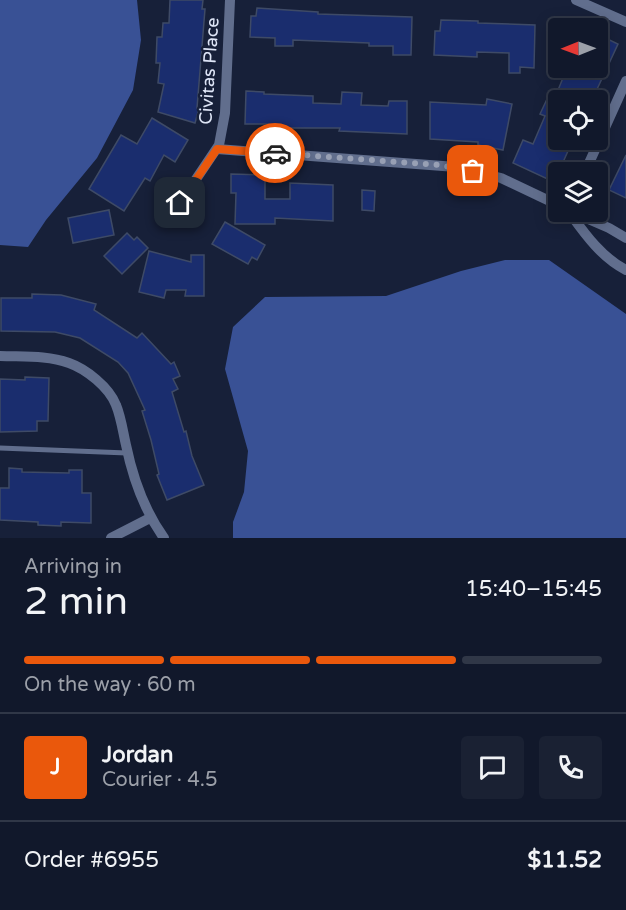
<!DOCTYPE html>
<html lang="en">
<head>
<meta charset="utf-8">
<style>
	body { margin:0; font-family:"Varela Round",sans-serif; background:#1a2133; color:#f1f3f6; height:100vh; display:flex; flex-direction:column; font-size:22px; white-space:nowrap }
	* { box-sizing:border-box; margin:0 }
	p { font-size:20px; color:#9ca0a9 }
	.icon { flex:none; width:33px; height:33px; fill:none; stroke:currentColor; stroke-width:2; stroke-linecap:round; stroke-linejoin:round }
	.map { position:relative; height:538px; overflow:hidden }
	.panel { display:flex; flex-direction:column; background:#11182b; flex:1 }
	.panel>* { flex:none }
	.needle { width:39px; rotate:269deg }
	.tools { position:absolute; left:548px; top:18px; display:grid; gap:12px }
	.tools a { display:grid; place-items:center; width:60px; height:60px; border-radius:6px; background:#11182b; box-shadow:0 3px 15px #0003,0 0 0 2px #303747; font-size:30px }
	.pin { position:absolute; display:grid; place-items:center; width:51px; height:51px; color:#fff; margin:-26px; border-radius:12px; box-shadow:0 3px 9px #0006 }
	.courier { position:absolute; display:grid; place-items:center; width:60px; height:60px; margin:-30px; border:4px solid #ea580c; border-radius:50%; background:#fff; color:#222; box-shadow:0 2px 8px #0007 }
	.head em { font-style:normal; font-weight:600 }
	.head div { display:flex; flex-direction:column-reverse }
	.head { display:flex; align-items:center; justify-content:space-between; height:102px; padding:0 24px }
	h1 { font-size:39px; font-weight:600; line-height:45px }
	.bar { display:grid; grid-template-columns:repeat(4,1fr); gap:9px 6px; align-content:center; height:72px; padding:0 24px }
	.bar i { height:8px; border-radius:4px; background:#303747 }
	.bar .selected { background:#ea580c }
	.bar p { grid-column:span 4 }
	.line { display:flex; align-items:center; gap:15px; padding:0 24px; border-top:2px solid #303747 }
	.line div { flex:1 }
	.round { display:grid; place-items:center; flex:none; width:63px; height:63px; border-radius:6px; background:#1a2133 }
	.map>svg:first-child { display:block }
	.water { fill:#395195 }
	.building { fill:#1a2d6e; stroke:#3e4a66; stroke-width:1.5 }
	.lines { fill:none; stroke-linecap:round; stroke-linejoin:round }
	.service { stroke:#616e8d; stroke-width:5 }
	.minor { stroke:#616e8d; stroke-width:10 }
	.done { stroke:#98a0b4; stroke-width:6; stroke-dasharray:0 10.8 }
	.route { stroke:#ea580c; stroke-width:8 }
	.labels { text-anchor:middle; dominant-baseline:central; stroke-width:5; stroke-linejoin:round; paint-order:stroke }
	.street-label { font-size:18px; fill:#dee5f6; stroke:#172039 }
</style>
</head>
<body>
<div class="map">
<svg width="626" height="538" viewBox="0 0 626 538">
	<rect width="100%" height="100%" fill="#172039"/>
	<!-- water -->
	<g class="water">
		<path d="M0,0H137L141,40L133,90L97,158L46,220L28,247L0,245Z"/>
		<path d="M505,260H549L626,314V538H233V522L244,492L248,451L225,369L233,327L265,297L386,296L461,271Z"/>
	</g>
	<!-- building -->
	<g class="building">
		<path d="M170,0H203L202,9H205L197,108L199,109L195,123L158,112L164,84L158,83L160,63H156L157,37H162L163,23H169Z"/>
		<path d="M257,8L318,12V14L412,17L411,55H393V46H369V43L293,40V46H275V38L250,37L251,16H256Z"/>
		<path d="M441,20L478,21V23L535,25L534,68L520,67V73H509V53L477,52V57L434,55L435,31H440Z"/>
		<path d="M597,34L618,44L592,100H555L558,102V140H573L554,182L513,163L523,140L533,144L545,116L540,114L548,97L554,100L567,68H597Z"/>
		<path d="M246,91L264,92V94L313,96V103L341,104L342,92L362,93L361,105L388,106L389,101H407V134L339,131L340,128H268V124H245Z"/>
		<path d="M487,99L512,104L503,150L478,145V142L430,139V102L486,105Z"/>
		<path d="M152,118L188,140L175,162L164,155L150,181L145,178L124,211L89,189L121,135L137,144Z"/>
		<path d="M626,155V198L609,190Z"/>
		<path d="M231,174L265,175V199H290V183L333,185V221L275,218V224H235L236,193H231Z"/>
		<path d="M362,190L375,191L374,211L362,210Z"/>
		<path d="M109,210L114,235L73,243L68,218Z"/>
		<path d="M225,222L265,245L257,260L252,257L248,264L212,244Z"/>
		<path d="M127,233L134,240L137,237L148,248L122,274L104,256Z"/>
		<path d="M149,251L191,262V255H204V296H185L186,290H166L164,298L139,292Z"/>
		<path d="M32,294L61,295L96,304L94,310L137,338L142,333L171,364L174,362L180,376L173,379L178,389L172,392L184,432L186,431L192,456L204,485L167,500L157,475L159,474L151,440L142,411L145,410L128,373L118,362L80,338L55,332L1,331V298H32Z"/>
		<path d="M25,377L49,378L48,421H37V431L0,432V379L25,380Z"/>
		<path d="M9,468L22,469V472L69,473V470H82V493H91V523L61,522V526L38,525V522L0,520V488H9Z"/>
	</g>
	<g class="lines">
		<!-- service -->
		<path class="service" d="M0,448L127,453"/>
		<!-- minor -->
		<g class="minor">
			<path d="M576,0L626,22"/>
			<path d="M217,149L456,167L501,178L558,205"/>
			<path d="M585,172L626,81"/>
			<path d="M180,203L219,145L225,113L230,0"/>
			<path d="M569,212C585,234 601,257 626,270"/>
			<path d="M572,212L609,228L626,238"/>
			<path d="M0,356C23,357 47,355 69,363C86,369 109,387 116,405C121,417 123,432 126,445C133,479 144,510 164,538"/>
			<path d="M111,538L150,518"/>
		</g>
	</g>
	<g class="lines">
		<!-- done -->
		<path class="done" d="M275,153L439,165L473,171"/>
		<!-- route -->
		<path class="route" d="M180,203L217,149L275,153"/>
	</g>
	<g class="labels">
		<!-- street labels -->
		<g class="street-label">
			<text transform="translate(209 71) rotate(-86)">Civitas Place</text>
		</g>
	</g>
</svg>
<div class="tools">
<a><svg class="needle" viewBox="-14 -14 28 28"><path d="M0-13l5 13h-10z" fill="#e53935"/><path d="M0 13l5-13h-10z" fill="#9ca0a9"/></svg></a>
<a><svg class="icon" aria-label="locate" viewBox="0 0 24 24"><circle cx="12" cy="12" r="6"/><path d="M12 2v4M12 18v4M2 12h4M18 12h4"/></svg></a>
<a><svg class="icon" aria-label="layers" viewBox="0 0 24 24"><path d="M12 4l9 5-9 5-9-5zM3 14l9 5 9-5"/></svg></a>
</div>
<div class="pin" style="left:473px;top:171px;background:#ea580c"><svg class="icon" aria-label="bag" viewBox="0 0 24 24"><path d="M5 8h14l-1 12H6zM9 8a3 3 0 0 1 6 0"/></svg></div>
<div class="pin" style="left:180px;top:203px;background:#1f2937"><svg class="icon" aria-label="home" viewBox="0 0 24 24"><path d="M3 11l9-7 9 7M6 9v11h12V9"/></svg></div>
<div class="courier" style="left:275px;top:153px"><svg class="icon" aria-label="car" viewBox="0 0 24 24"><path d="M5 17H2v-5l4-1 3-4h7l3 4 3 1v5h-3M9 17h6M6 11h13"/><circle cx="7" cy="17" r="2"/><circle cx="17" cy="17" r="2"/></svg></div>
</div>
<section class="panel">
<div class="head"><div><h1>2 min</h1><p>Arriving in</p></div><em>15:40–15:45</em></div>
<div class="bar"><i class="selected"></i><i class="selected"></i><i class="selected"></i><i></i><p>On the way · 60 m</p></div>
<div class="line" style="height:108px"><b class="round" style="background:#ea580c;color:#fff">J</b><div><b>Jordan</b><p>Courier · 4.5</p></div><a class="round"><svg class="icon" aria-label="chat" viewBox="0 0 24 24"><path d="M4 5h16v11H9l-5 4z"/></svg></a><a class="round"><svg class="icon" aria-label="phone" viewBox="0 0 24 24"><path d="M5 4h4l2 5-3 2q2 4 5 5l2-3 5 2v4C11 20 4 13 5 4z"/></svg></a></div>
<div class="line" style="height:78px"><div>Order #6955</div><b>$11.52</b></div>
</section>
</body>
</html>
